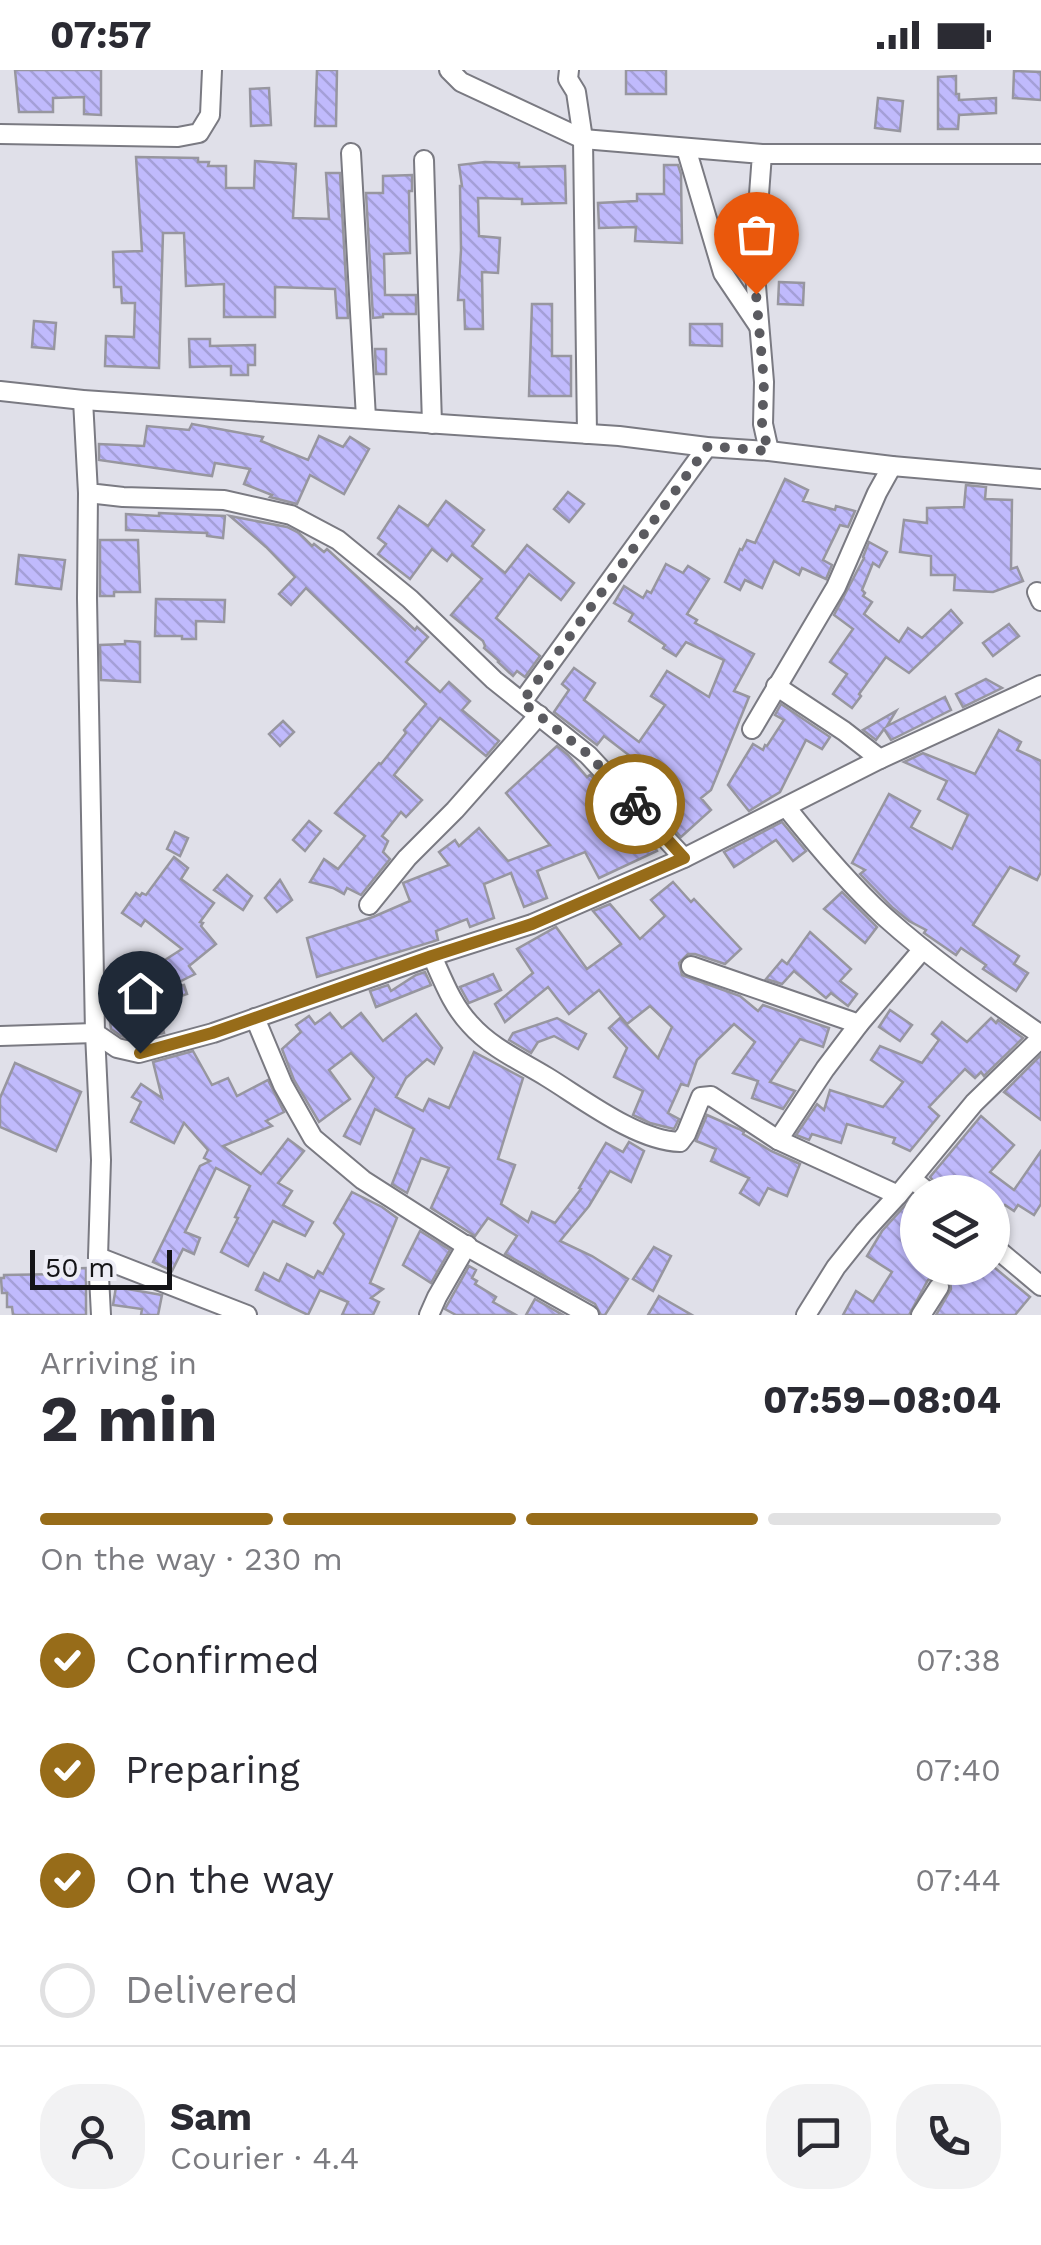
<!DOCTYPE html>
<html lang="en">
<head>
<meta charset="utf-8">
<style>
	body { margin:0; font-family:"Work Sans",sans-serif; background:#f2f2f3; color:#2b2b33; height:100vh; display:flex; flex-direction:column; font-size:38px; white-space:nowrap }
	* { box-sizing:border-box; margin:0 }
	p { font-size:32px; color:#7c7c81 }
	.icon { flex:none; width:55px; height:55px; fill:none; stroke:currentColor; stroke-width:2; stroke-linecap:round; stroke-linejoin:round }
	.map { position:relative; height:1245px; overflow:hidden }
	.side { display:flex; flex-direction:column; background:#fff; flex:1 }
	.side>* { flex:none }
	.tools { position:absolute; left:900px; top:1105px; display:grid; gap:20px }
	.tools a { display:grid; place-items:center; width:110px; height:110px; border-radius:50%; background:#fff; box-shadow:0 2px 8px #0004; font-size:50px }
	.scale { position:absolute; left:30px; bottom:25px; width:142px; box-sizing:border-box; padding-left:10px; border:5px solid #141417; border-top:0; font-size:28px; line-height:35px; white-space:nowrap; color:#141417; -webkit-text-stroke:8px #ededf6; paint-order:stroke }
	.pin { position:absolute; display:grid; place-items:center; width:85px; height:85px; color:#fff; margin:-102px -42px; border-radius:50% 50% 50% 0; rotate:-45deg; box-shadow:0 0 10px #0007 }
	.pin .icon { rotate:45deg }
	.courier { position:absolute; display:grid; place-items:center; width:100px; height:100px; margin:-50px; border:8px solid #976c19; border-radius:50%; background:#fff; color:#222; box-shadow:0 2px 12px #0007 }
	.overview em { font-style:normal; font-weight:700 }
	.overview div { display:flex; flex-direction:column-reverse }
	.overview { display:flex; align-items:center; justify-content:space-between; height:170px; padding:0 40px }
	h1 { font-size:65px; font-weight:700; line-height:75px }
	.bar { display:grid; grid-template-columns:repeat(4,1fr); gap:15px 10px; align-content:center; height:120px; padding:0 40px }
	.bar i { height:12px; border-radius:8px; background:#e1e1e2 }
	.bar .active { background:#976c19 }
	.bar p { grid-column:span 4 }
	.line { display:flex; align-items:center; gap:25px; padding:0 40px; border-top:2px solid #e1e1e2 }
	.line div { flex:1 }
	.round { display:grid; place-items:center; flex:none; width:105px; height:105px; border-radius:40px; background:#f2f2f3 }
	ol { padding:0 40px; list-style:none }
	li { display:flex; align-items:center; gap:30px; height:110px }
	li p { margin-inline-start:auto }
	li .icon { padding:10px; border-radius:50%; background:#976c19; color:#fff; stroke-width:4 }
	li:last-child { color:#7c7c81 }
	li i { width:55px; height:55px; border:5px solid #e1e1e2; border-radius:50% }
	.status { display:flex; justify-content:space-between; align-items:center; height:70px; padding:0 50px; background:#fff; direction:ltr }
	.status svg { height:28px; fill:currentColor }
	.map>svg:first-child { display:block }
	.building { fill:url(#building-back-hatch); stroke:#97969f; stroke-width:2.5 }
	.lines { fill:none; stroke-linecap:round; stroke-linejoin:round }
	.street-casing { stroke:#7a7a82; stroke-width:22 }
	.street { stroke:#fff; stroke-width:18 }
	.done { stroke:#5b5b60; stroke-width:10; stroke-dasharray:0 18 }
	.route { stroke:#976c19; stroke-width:12 }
</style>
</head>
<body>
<div class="status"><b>07:57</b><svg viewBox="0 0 49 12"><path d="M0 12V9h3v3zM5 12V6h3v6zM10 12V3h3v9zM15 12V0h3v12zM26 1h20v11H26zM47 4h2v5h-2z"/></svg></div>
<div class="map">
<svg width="1041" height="1245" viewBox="0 0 1041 1245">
	<defs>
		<pattern id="building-back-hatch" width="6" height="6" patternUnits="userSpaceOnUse" patternTransform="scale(2.5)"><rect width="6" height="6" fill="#c0bafc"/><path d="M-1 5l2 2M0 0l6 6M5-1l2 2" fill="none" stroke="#a49fd7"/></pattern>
	</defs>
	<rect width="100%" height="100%" fill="#e0e0e9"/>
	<!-- building -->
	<g class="building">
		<path d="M15,0H101V45L84,44V27L53,28V42H19Z"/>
		<path d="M317,0H337L336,56H315Z"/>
		<rect x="626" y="0" width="40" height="24"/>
		<path d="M1014,1L1041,2V30L1013,28Z"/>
		<path d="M956,6V24H959V30L996,28V43L959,45L958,59H938V7Z"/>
		<path d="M269,18L271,55L251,56L250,19Z"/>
		<path d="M878,28L903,31L900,61L875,58Z"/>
		<path d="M136,87L198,88V92H209L208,96H226V118H254L255,91L296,94L293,148L329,149L326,103H340L348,248H337L335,219L275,217V247H224V214L186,216L184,163H163L159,298L105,296L106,266L134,267L135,233H122L121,217H114L113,182L142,181Z"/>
		<path d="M485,92L519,93V97L565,96L566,133L522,134V129L478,128L479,166L500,168L498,203L482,202L483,259H465L464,230H458L461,180L460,116H462L459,95Z"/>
		<path d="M664,95H678L681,104L682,173L635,171L636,157L599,158L598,133L637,131V124H664Z"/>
		<path d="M412,105V121H409L410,183L384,184L385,225H416V244H383V247L373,248L366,123H383V106Z"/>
		<path d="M779,212L804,213L803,235L778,234Z"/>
		<path d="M532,234H552V286H571V326H529Z"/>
		<path d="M34,251L56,253L54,279L32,277Z"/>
		<path d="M690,254H722V276L690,275Z"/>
		<path d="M189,269H210V276L255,275V295H248V305H231V296L190,297Z"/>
		<path d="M375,279H386V304H376Z"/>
		<path d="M192,354L263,367L261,371L308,390L319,366L343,377L350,367L369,379L344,424L310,405L297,434L270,427L272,425L244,414L250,399L215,393L212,406L99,390V374L144,376L147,356L189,360Z"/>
		<path d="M785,409L808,420L803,431L835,440L836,436L855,441L848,457L840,455L823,490L832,495L826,509L802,498L799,505L774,491L762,518L745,510L740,520L725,512L740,479L742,480L747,470L755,473Z"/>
		<path d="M966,415L986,417L985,429L1012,430L1011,499L1017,497L1023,511L993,522L954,520L955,505H931V486L900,482L904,450L927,453V438L964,437Z"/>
		<path d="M568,422L584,434L569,452L554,439Z"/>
		<path d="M446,431L484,460L472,476L505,503L527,475L574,513L561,530L529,504L496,548L540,586L525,607L517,601L513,606L498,592L499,591L484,578L485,576L483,571L451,545L482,509L452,484L447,491L432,479L410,509L378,484L386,474L378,468L399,436L428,456Z"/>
		<path d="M159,443L225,446L223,468L207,466V463L126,460V444L159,446Z"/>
		<path d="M230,446L287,457L299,463L312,476L314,474L324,482L327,479L415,560L417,557L428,567L406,592L440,622L449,612L470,631L462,640L499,671L486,686L440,648L394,705L422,730L406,747L401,742L382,766L388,771L383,782L390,789L361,825L347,818L344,824L333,818L310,812L324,789L338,799L365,766L335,743L379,693L381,694L406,663L404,660L426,634L306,518L291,535L279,524L295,507L266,477Z"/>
		<path d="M100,470H138L140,522H114V526H100Z"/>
		<path d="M869,472L887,482L879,497L873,493L862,520L865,523L863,526L872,532L864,544L899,572L908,558L922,568L951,540L962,553L909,603L886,587L859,624L861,626L852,638L833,624L847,604L830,592L853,559L834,545L864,488L863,487Z"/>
		<path d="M19,485L65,490L61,519L16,514Z"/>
		<path d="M666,494L683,503L688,496L709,509L687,544L697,550L695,553L754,584L734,621L749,627L711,720L701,728L711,740L681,767L662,746L670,740L633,700L638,696L632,691L634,689L604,666L597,675L554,642L569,620L562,614L574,598L595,613L584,630L639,672L665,635L651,626L667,601L709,627L724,590L686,572L676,586L663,578L665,575L629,551L633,544L614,533L624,516L643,528L647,521L651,523Z"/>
		<path d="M156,529L225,530L224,552L196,551V569H182V566H155Z"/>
		<path d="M1009,554L1019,566L993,586L983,573Z"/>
		<path d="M125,571L140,572V612L101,610L100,575L125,574Z"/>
		<path d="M986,609L1002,618L963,637L956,624Z"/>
		<path d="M945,627L951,640L891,670L884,659L876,670L863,660L896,641L887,656Z"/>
		<path d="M781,634L830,667L822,679L806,670L780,722L749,741L728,715L753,674L763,680L765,675L767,676L784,650L775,645Z"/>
		<path d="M283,651L294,662L280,676L269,664Z"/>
		<path d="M999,660L1021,672L1017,680L1041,691V802L1037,810L1010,797L973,855L1019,886L1014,894L1028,903L1016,921L983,899L986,895L961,878L956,885L924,863L926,860L909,851L893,838L860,804L865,800L852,793L889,724L920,741L911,757L952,779L968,745L938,729L947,711L904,692L923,683L975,704Z"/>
		<path d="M557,676L568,685L587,707L590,705L652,772L657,781L599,808L585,782L537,801L547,828L524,837L511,803L484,814L494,848L470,857L467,849L436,861L438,870L317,907L307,868L373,847L410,831L403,813L449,795L439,782L455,770L459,776L479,758L508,791L550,775L506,723Z"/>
		<path d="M309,751L321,761L305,781L293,770Z"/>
		<path d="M782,752L806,781L793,791L776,770L734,797L724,782Z"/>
		<path d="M175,762L188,768L180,786L167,779Z"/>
		<path d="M174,787L188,798L181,809L214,833L200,852L203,853L201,856L216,874L189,896L195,904L171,916L157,895L182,879L145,850L141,856L122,843L136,823L140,826L142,823L146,825Z"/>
		<path d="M227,805L252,826L243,840L214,820Z"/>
		<path d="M280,810L292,830L277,842L265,828Z"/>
		<path d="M673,812L691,832L694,829L741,879L725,894L695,884H688L679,893L682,905L740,926L758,941L763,935L829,958L823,977L800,969L770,1012L795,1021L783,1039L752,1028L758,1011L733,1003L755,972L734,954L697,990L688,1016L681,1014L668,1043L679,1049L674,1059L650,1053L633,1045L643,1021L614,1007L627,978L609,958L620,948L658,988L672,957L650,936L627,954L599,920L569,944L548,917L505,952L495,934L533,903L517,879L556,857L587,899L621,874L593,841L610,834L640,869L665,846L651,830Z"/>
		<path d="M842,822L877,857L865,873L824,839Z"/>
		<path d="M810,862L851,899L840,911L857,924L848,936L831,923L826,928L794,901L782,914L766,909L782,890L787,894Z"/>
		<path d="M425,902L431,915L376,937L370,921L388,915L391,921L416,905Z"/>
		<path d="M493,904L501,920L469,933L460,917Z"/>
		<path d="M184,915L187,924L158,934L164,963L132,969L121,966L111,959L107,930Z"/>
		<path d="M890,940L912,955L900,971L879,957Z"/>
		<path d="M330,943L342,958L361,943L383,971L416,944L442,978L434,994L427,989L406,1008L396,1027L423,1041L429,1029L449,1038L474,982L523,1008L498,1089L515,1095L501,1134L528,1152L532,1142L555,1153L581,1119L579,1118L606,1073L623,1082L629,1072L644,1081L631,1112L610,1101L589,1136L560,1171L592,1186L628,1209L605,1245H601L595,1234L505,1184L517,1166L488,1148L475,1166L431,1138L449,1098L421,1088L407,1123L392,1114L414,1059L375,1039L360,1074L344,1066L374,1008L351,983L329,1000L350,1029L319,1052L294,1010L282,979L301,962L296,955L309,946L315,954Z"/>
		<path d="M557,948L586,964L578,979L554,966L538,972L531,983L509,970L513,963Z"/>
		<path d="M991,948L996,953L998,950L1023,968L984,1006L981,1002L975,1008L965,999L929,1037L939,1046L910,1081L893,1073L895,1068L847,1054L841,1073L812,1064L809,1070L796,1065L817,1034L824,1040L830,1020L883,1037L903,1012L871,990L880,976L922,993L939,970L932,964L942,952L967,972Z"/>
		<path d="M193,981L212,1015L228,1008L237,1026L268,1010L284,1042L266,1051L272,1056L223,1076L261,1104L288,1069L304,1081L278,1113L292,1121L283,1135L313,1152L305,1166L273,1151L248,1196L221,1182L238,1148L235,1147L250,1116L216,1098L185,1162L200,1168L194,1184L183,1179L172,1201L153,1192L200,1096L210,1091L204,1088L208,1080L184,1053L174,1073L131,1052L141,1032L132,1027L141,1014L162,1028L153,992Z"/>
		<path d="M1041,985V1050L1004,1022Z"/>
		<path d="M15,993L81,1022L56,1081L0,1057V1028Z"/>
		<path d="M707,1045L739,1059L744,1062L743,1064L771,1081L800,1094L787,1126L768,1118L759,1135L740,1123L749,1108L711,1091L716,1079L696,1071Z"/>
		<path d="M981,1046L1014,1075L990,1102L1014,1120L1041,1081V1134L1034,1145L1018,1135L1014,1141L1005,1135L992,1152V1122H940L939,1117L930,1107Z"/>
		<path d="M352,1122L382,1137L397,1148L370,1213L383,1219L371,1228L379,1232L373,1245H342L348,1232L320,1220L308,1245L256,1220L264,1203L279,1211L287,1194L314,1208L318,1201L323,1204L344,1164L334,1153Z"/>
		<path d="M911,1129L918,1134V1198H995L1030,1227L1015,1245H936L951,1219L950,1210L939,1205L928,1210L909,1245H843L856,1221L873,1232L892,1202L867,1186L882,1161Z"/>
		<path d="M420,1161L450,1180L431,1213L403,1195Z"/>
		<path d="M654,1177L671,1186L653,1221L633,1209Z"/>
		<path d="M469,1196L476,1200L472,1208L477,1211L475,1214L496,1227L493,1232L516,1245H456L445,1239Z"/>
		<path d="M86,1198V1245H13L12,1237H7V1223H2L1,1208H4V1205L61,1204V1199Z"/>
		<path d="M116,1217L162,1225L158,1245H141L142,1239L113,1235Z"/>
		<path d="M659,1226L692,1245H648Z"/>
		<path d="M535,1229L563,1245H526Z"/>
	</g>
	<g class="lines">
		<defs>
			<g id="street">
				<path d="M449,0L461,12L583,69L762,84L754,192L764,312L763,354L769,381"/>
				<path d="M569,0L568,9L576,22L583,69L587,364"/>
				<path d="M0,64L178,67L199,63L210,45L212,0"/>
				<path d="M686,78L723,203L758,255"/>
				<path d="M351,83L366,348"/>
				<path d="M762,84H1041"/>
				<path d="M424,90L432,354"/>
				<path d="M0,321L83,330L619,366L707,377L769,381L892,396L1041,409"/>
				<path d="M83,330L88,423L123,427L224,430L291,445L338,470L410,529L494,610L588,685L684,788"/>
				<path d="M88,423L87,528L95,963L101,1090L98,1187L101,1245"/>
				<path d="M1037,522L1041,531"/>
				<path d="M776,616L844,661L880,689"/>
				<path d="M522,632L707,377"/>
				<path d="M752,659L836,517L877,423L892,396"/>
				<path d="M786,737C817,776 849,814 885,847C934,891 988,928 1041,965"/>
				<path d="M369,835L407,788L455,740L539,645"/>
				<path d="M432,886C443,910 452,935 470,954C491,978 521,991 547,1007C583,1029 637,1071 680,1072L686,1064L701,1027L711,1026L778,1070L898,1125"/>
				<path d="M691,896L859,954"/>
				<path d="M255,948L283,1015L313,1068L363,1110L471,1179L589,1245"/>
				<path d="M0,966L95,963L117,978L139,983L213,963L432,886L532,854L684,788L880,689L1041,615"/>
				<path d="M778,1070L825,999L859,954L923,879"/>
				<path d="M912,1109L928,1122"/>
				<path d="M992,1175L1041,1216"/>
				<path d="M98,1187L247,1245"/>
				<path d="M429,1245L437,1227L467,1175"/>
				<path d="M806,1245L836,1197L864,1162L898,1125L974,1033L1041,968"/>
				<path d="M921,1245L939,1217"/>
			</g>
		</defs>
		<!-- street casing -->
		<use href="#street" class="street-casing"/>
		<!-- street -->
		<use href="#street" class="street"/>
	</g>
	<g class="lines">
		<!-- done -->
		<path class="done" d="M635,734L588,684L522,632L708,376L768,381L762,354L764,312L756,224"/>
		<!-- route -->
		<path class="route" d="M140,983L212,963L432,886L532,854L684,788L635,734"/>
	</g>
</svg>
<div class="tools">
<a><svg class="icon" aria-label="layers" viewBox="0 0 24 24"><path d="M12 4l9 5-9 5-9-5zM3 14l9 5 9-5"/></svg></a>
</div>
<div class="scale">50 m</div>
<div class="pin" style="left:756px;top:224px;background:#ea580c"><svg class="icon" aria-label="bag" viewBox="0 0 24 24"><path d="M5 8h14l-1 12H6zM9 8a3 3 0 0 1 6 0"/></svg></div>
<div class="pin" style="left:140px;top:983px;background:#1f2937"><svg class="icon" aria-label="home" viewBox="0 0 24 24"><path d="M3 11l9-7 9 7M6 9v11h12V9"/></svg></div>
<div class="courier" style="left:635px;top:734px"><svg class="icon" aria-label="bike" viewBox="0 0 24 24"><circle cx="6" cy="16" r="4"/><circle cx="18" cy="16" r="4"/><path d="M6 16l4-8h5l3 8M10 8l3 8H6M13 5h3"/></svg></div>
</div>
<section class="side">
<div class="overview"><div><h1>2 min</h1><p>Arriving in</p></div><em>07:59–08:04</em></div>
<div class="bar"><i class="active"></i><i class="active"></i><i class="active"></i><i></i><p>On the way · 230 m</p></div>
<ol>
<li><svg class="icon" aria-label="check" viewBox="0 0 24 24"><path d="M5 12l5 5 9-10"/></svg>Confirmed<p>07:38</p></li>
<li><svg class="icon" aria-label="check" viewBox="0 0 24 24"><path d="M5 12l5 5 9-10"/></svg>Preparing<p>07:40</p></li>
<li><svg class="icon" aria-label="check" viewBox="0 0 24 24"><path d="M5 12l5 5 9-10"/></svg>On the way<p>07:44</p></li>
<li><i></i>Delivered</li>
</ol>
<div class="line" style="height:180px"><a class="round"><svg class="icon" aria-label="person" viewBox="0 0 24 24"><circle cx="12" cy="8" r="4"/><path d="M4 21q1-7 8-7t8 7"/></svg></a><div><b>Sam</b><p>Courier · 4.4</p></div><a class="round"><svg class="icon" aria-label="chat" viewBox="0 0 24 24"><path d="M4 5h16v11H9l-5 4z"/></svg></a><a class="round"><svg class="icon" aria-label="phone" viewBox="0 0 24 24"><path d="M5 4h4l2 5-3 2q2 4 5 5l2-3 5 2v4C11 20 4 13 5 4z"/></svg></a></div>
</section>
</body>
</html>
